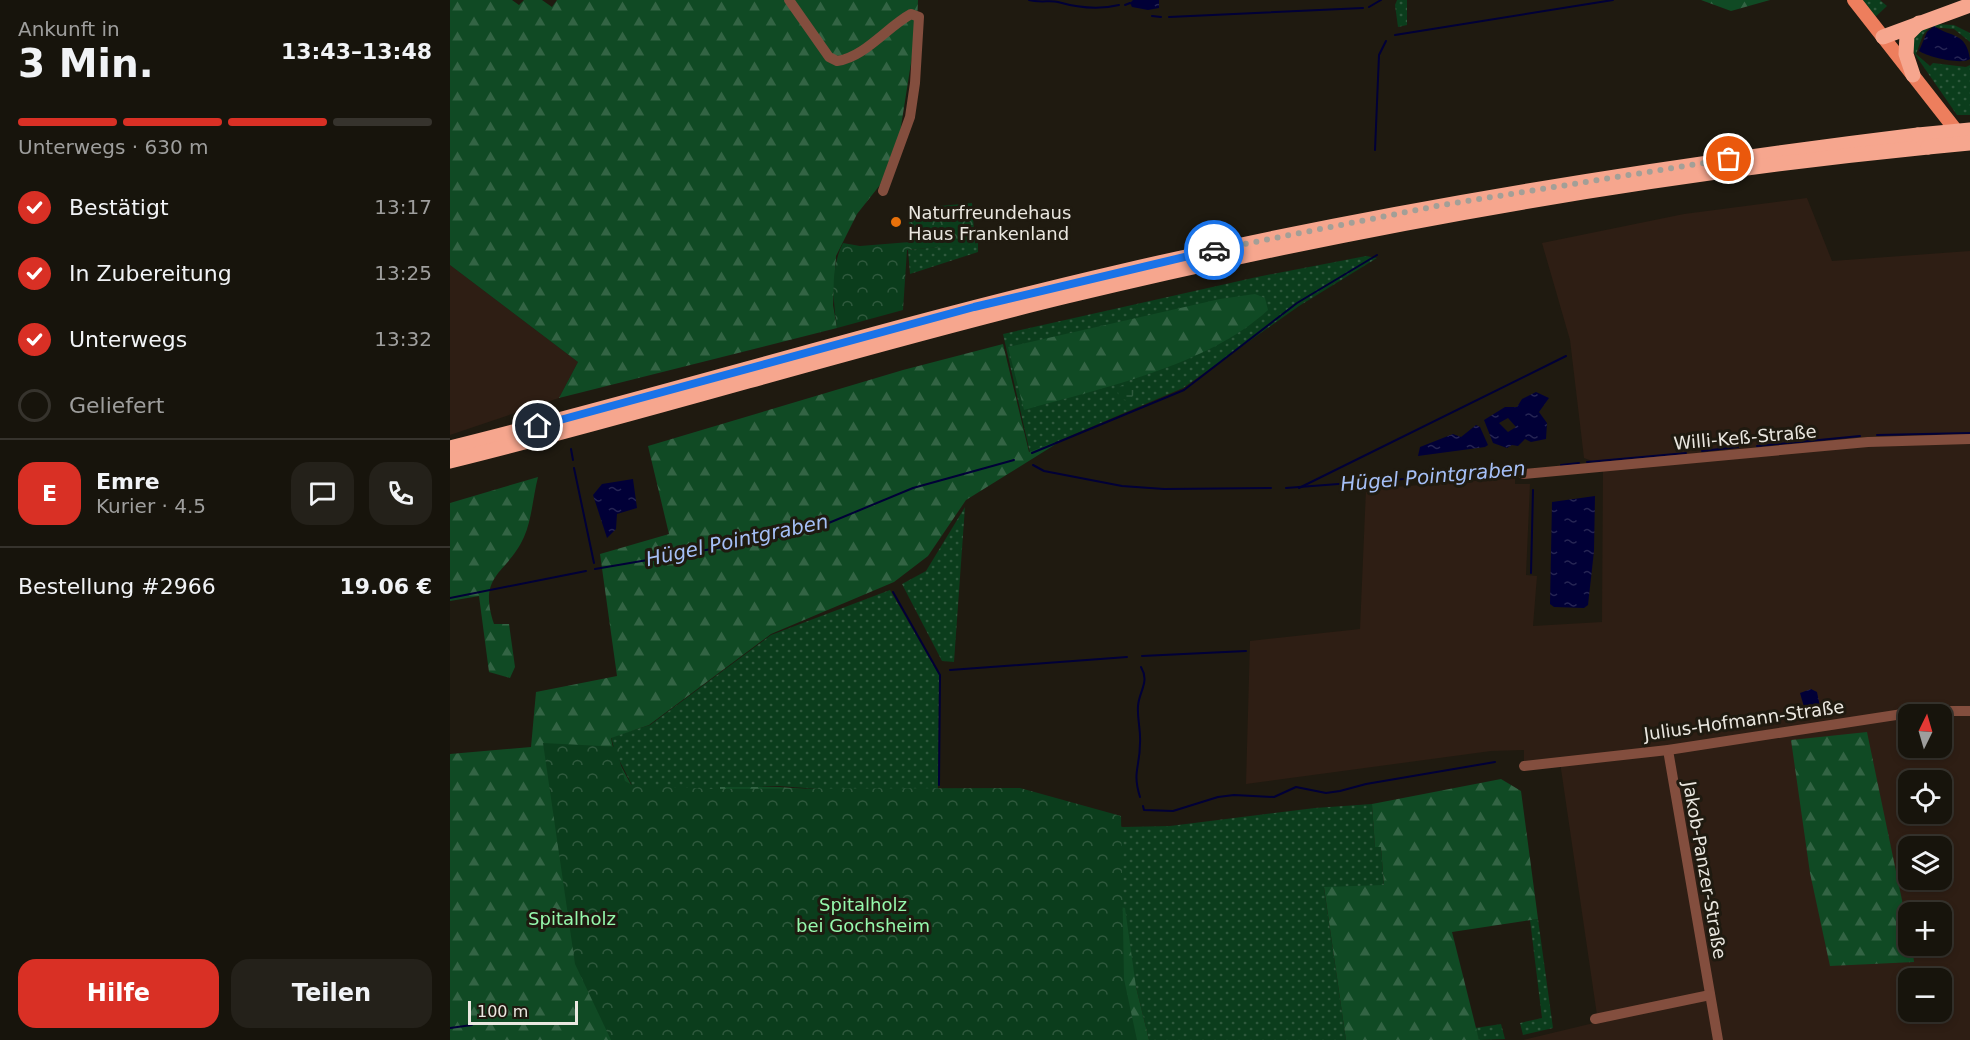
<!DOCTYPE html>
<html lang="de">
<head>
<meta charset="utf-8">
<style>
	body { margin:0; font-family:"DejaVu Sans",sans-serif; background:#24211a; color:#f1f3f6; height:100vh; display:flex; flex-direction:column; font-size:22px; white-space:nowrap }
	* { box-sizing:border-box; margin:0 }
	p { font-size:20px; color:#9e9e9d }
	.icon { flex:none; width:33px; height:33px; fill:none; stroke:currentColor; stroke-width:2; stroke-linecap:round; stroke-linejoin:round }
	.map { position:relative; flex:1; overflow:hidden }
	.sheet { display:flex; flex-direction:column; background:#17140c; width:450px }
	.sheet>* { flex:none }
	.needle { width:39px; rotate:5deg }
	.buttons { position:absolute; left:1448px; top:704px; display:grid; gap:12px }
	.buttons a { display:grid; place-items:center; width:54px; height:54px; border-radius:12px; background:#17140c; box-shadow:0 3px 9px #0003,0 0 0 2px #36332d; font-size:30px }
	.scale { position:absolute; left:18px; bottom:15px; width:110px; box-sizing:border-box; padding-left:6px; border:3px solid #eae7e0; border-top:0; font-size:16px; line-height:21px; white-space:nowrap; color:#eae7e0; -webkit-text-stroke:4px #1f1a10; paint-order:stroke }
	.pin { position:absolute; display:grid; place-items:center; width:51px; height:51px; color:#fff; margin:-26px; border:3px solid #fff; border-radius:50%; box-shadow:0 2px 6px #0007 }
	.courier { position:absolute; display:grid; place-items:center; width:60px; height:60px; margin:-30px; border:4px solid #1a73e8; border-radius:50%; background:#fff; color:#222; box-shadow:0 2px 8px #0007 }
	.headline em { font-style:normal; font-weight:700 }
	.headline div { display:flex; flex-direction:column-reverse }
	.headline { display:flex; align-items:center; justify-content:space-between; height:102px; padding:0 18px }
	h1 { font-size:39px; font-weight:700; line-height:45px }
	.bar { display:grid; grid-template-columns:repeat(4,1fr); gap:9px 6px; align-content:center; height:72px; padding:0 18px }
	.bar i { height:8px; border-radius:4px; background:#36332d }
	.bar .active { background:#d93025 }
	.bar p { grid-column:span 4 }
	.line { display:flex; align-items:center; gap:15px; padding:0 18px; border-top:2px solid #36332d }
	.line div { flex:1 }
	.round { display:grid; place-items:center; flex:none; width:63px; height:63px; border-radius:18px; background:#24211a }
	ol { padding:0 18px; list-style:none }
	li { display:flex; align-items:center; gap:18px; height:66px }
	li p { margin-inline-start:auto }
	li .icon { padding:6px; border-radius:50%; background:#d93025; color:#fff; stroke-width:4 }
	li:last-child { color:#9e9e9d }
	li i { width:33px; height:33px; border:3px solid #36332d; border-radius:50% }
	.primary-button { display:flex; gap:12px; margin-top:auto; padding:12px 18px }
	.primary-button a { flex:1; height:69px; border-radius:18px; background:#d93025; color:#fff; font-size:24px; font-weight:700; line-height:69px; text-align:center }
	.primary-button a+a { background:#24211a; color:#f1f3f6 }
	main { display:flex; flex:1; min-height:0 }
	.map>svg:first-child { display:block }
	.industrial { fill:#2e1e14; fill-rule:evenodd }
	.grass { fill:url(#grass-dots) }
	.forest { fill:url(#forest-firs) }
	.wetland { fill:url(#wetland-marsh) }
	.park { fill:url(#park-crowns) }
	.water { fill:url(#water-ripples); fill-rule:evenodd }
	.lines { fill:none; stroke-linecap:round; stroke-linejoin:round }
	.stream { stroke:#010037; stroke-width:2 }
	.minor { stroke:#834e3e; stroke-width:10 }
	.major { stroke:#ed7e5d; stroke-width:14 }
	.highway { stroke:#f6a68e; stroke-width:15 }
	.highway-bridge { stroke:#f6a68e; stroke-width:15 }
	.done { stroke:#a39f97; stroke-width:6; stroke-dasharray:0 10.8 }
	.route { stroke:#1a73e8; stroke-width:8 }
	.food-dot { fill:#e8710a; stroke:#1f1a10; stroke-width:2 }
	.labels { text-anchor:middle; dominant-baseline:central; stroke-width:6; stroke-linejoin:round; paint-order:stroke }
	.poi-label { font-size:18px; fill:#eae7e0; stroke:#1f1a10; text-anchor:start }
	.street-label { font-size:18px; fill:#eae7e0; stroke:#1f1a10 }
	.park-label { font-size:18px; fill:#96f9ad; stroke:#1f1a10 }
	.water-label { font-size:20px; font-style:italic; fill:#a5bff6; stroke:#1f1a10 }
</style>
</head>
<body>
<main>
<section class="sheet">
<div class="headline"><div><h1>3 Min.</h1><p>Ankunft in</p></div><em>13:43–13:48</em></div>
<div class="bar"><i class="active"></i><i class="active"></i><i class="active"></i><i></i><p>Unterwegs · 630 m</p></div>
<ol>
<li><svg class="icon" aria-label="check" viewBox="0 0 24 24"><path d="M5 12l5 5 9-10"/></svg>Bestätigt<p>13:17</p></li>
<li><svg class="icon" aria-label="check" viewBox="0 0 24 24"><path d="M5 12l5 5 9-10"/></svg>In Zubereitung<p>13:25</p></li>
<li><svg class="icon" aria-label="check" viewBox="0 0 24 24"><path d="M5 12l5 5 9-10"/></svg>Unterwegs<p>13:32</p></li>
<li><i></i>Geliefert</li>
</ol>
<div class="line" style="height:108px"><b class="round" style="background:#d93025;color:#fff">E</b><div><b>Emre</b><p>Kurier · 4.5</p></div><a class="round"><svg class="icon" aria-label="chat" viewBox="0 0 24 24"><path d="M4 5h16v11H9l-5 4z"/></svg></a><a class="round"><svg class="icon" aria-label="phone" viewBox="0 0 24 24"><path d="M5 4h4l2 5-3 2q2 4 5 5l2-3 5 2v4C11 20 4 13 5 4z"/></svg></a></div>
<div class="line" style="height:78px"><div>Bestellung #2966</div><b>19.06 €</b></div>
<div class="primary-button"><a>Hilfe</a><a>Teilen</a></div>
</section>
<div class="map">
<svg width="1520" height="1040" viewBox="0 0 1520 1040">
	<defs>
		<pattern id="grass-dots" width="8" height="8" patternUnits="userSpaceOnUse" patternTransform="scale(1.5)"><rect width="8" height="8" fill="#0b3d1c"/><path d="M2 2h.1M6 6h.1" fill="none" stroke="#2f593d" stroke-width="1.8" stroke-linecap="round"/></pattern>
		<pattern id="forest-firs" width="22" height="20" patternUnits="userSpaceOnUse" patternTransform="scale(1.5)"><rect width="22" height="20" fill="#104a24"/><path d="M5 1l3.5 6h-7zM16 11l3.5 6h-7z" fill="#336444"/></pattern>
		<pattern id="wetland-marsh" width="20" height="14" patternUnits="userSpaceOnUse" patternTransform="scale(1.5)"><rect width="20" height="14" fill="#0b3d1c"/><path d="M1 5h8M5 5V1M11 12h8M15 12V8" fill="none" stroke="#2f593d"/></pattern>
		<pattern id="park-crowns" width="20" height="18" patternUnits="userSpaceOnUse" patternTransform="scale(1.5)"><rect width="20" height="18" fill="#0b3d1c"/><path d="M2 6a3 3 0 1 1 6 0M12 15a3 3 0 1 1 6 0" fill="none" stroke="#2f593d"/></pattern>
		<pattern id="water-ripples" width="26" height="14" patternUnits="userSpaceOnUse" patternTransform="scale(1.5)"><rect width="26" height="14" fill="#010037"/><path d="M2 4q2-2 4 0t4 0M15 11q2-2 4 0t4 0" fill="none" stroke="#262554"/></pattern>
	</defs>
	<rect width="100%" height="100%" fill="#1f1a10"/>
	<!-- industrial -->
	<g class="industrial">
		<path d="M1357,198L1382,261L1520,251V1040H1073L1148,1022L1110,762L1074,765V750L1041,751L796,784L800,641L910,629L916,489L1065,478V484H1080L1076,575L1087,576L1083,626L1152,622L1153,465L1134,458L1120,340L1092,243L1234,214ZM1458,714H1491V747H1458ZM1458,780H1491V813H1458ZM1458,846H1491V879H1458ZM1458,912H1491V945H1458ZM1458,978H1491V1011H1458Z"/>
		<path d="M0,265L128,362L109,398L0,435Z"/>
	</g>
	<!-- grass -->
	<g class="grass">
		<path d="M947,0H957V25L948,27L945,5Z"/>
		<path d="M1405,0H1430L1437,6L1421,21Z"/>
		<path d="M1485,24L1504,25L1520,33V42L1504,29L1480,27L1473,35L1466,54L1480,66L1483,63L1516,67L1520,65V115H1507L1464,53L1462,40L1469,31Z"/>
		<path d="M528,243V252L460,274L458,250Z"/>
		<path d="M916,256L927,258L849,306L733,388L580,453L553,334L807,277Z"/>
		<path d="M515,507L504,662L492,661L452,584L476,571Z"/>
		<path d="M440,590L489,675L488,790L673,827L720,826L865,808L922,804L925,847H931L934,886L874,888L896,1040H699L686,987L585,889L395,791L329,786L186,793L165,752L161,737L200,725L321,635Z"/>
		<path d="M1088,919L1103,1028L1073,1035L1070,1023L1092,1018L1080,920Z"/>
		<path d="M1051,1024L1055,1039L1029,1040L1025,1028Z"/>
	</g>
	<!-- forest -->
	<g class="forest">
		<path d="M0,0H62L69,5L74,0H92L102,7L107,0H468L467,25L449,139L430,185L407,214L386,256L383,305L387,328L109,398L128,362L0,265Z"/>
		<path d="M1251,0H1320L1281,11Z"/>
		<path d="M805,294L815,298L818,310C757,366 652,388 574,410L558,347L770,299Z"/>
		<path d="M553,344L579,452L605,442L606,444L516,500L478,556L444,582L321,634L199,725L161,738L164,753L186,794L270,813V787H329L395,792L636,899L675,908L686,987L699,1040H0V754L81,747L86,692L167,676L150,554L219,534L198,446L453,370Z"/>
		<path d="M88,477C83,496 82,519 74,537C57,575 27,573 44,624H59L65,667L60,678L39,672L29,596L0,601V503Z"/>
		<path d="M1417,732L1458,929V945H1462L1464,962L1380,966L1360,873L1341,740Z"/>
		<path d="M1051,779L1071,791L1088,919L1002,932L1029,1040H896L874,887L934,885L931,847H925L922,804Z"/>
	</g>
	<!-- wetland -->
	<circle class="wetland" cx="676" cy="392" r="8"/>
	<!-- park -->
	<g class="park">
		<path d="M522,203L525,244L457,250L453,310L387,328C383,301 380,268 393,243L410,246L460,242L458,209Z"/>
		<path d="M93,743L171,747L168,754L175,781L184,786L265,789L570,788L671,816L674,979L687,1040H161L125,964Z"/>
	</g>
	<!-- water -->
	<g class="water">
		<path d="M683,0H709V8L698,10L682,7L680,3Z"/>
		<path d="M1484,26C1502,38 1516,32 1520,59C1511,65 1478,57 1469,51L1477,32Z"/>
		<path d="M1086,392L1099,398L1089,412L1097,423L1096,439L1081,442L1075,439L1068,446L1062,445L1057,448L1043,443L1034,420L1055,407H1067L1072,399ZM1058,418L1066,427L1058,432L1049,423Z"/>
		<path d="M1026,425L1030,427L1038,445L1035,447L968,456L970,447L1003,434L1011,437Z"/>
		<path d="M183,479L187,508L167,514L166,529L157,538L143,495L152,484Z"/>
		<path d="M1145,496L1144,551L1138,605L1134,608L1104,607L1100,604L1102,502Z"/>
		<path d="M1361,689L1367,692L1370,707L1360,710L1354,707L1350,693Z"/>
	</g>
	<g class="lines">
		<!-- stream -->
		<g class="stream">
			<path d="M579,0C589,3 601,0 608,2C629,8 649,10 669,5"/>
			<path d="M675,5L680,3"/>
			<path d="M919,7L931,0"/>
			<path d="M702,16L711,17"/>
			<path d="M719,17L913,8"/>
			<path d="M945,35L1163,0"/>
			<path d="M925,150L929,55L936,41"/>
			<path d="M1427,435L1520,433"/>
			<path d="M1307,446L1410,436"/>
			<path d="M121,449L123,460"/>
			<path d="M1252,451L1288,447"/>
			<path d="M582,453L734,390L847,303L927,255"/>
			<path d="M1137,462L1236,453"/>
			<path d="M583,465L594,471L672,486L714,489L821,488"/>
			<path d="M1111,465L1129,463"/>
			<path d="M124,468L144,563"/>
			<path d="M836,488L1072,470"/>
			<path d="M849,488L1116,356"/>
			<path d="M145,569L320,539L369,527L463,488L564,460"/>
			<path d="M1081,573L1083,490"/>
			<path d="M443,592L490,675L489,785"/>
			<path d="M0,598L136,571"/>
			<path d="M692,656L796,651"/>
			<path d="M500,670L677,657"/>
			<path d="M690,797C682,771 690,768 690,743C691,730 687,719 688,706C689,691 700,682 691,667"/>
			<path d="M693,806L694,810L723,811L768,797L784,795L824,797L846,787L876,793L890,791L916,784L1045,762"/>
			<path d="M0,1028L22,1025"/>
		</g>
		<!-- minor -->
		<g class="minor">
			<path d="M339,0L379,57L387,61C415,57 437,27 461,14L469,17L465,83L460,117L433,191"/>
			<path d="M1073,474L1418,442L1520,439"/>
			<path d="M1218,750L1268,1040"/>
			<path d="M1074,766L1218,750L1472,711H1520"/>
			<path d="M1145,1019L1260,995"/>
		</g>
		<!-- major -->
		<path class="major" d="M1404,0L1512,138"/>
		<!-- highway -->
		<g class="highway">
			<path d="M1433,37L1520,5"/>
			<path d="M1463,75L1456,54L1457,35L1469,23"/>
			<path d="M0,448C222,393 441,325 665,273C930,211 1198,168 1468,135"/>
			<path d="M0,461C207,410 410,346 617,296C900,228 1188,176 1478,147"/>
		</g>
		<!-- highway-bridge -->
		<g class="highway-bridge">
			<path d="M1468,135L1520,130"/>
			<path d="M1478,147L1520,143"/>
		</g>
	</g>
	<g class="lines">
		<!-- done -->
		<path class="done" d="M764,250L992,205L1279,159"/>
		<!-- route -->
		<path class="route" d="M88,426L524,307L764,250"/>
	</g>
	<!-- markers -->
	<circle class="food-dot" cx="446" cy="222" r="6"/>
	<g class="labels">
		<!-- poi labels -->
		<g class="poi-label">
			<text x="458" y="212">Naturfreundehaus<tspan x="458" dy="21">Haus Frankenland</tspan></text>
		</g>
		<!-- street labels -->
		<g class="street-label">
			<text transform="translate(1295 437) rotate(-5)">Willi-Keß-Straße</text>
			<text transform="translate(1294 720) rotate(-8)">Julius-Hofmann-Straße</text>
			<text transform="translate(1255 870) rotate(80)">Jakob-Panzer-Straße</text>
		</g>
		<!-- park labels -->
		<g class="park-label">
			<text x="413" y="904">Spitalholz<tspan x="413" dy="21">bei Gochsheim</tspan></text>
			<text x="122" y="918">Spitalholz</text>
		</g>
		<!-- water labels -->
		<g class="water-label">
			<text transform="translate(983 476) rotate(-5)">Hügel Pointgraben</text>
			<text transform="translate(287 540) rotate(-12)">Hügel Pointgraben</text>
		</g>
	</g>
</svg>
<div class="buttons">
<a><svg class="needle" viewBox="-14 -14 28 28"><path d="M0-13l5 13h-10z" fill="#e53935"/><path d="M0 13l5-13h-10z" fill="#9e9e9d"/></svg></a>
<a><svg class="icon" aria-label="locate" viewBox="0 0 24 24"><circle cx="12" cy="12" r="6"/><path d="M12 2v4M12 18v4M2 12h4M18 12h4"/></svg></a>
<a><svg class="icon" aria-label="layers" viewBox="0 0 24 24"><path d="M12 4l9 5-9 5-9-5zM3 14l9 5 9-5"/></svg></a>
<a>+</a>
<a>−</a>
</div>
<div class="scale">100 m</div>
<div class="pin" style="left:1279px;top:159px;background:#ea580c"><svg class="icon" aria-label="bag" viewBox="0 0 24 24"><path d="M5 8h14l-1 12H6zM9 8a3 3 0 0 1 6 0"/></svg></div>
<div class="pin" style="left:88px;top:426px;background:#1f2937"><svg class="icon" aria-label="home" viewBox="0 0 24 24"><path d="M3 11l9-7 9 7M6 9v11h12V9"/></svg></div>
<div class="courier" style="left:764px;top:250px"><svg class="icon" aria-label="car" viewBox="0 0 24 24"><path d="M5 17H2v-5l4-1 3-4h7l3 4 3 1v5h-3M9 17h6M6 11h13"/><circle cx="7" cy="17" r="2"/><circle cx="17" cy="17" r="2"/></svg></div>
</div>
</main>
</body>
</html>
